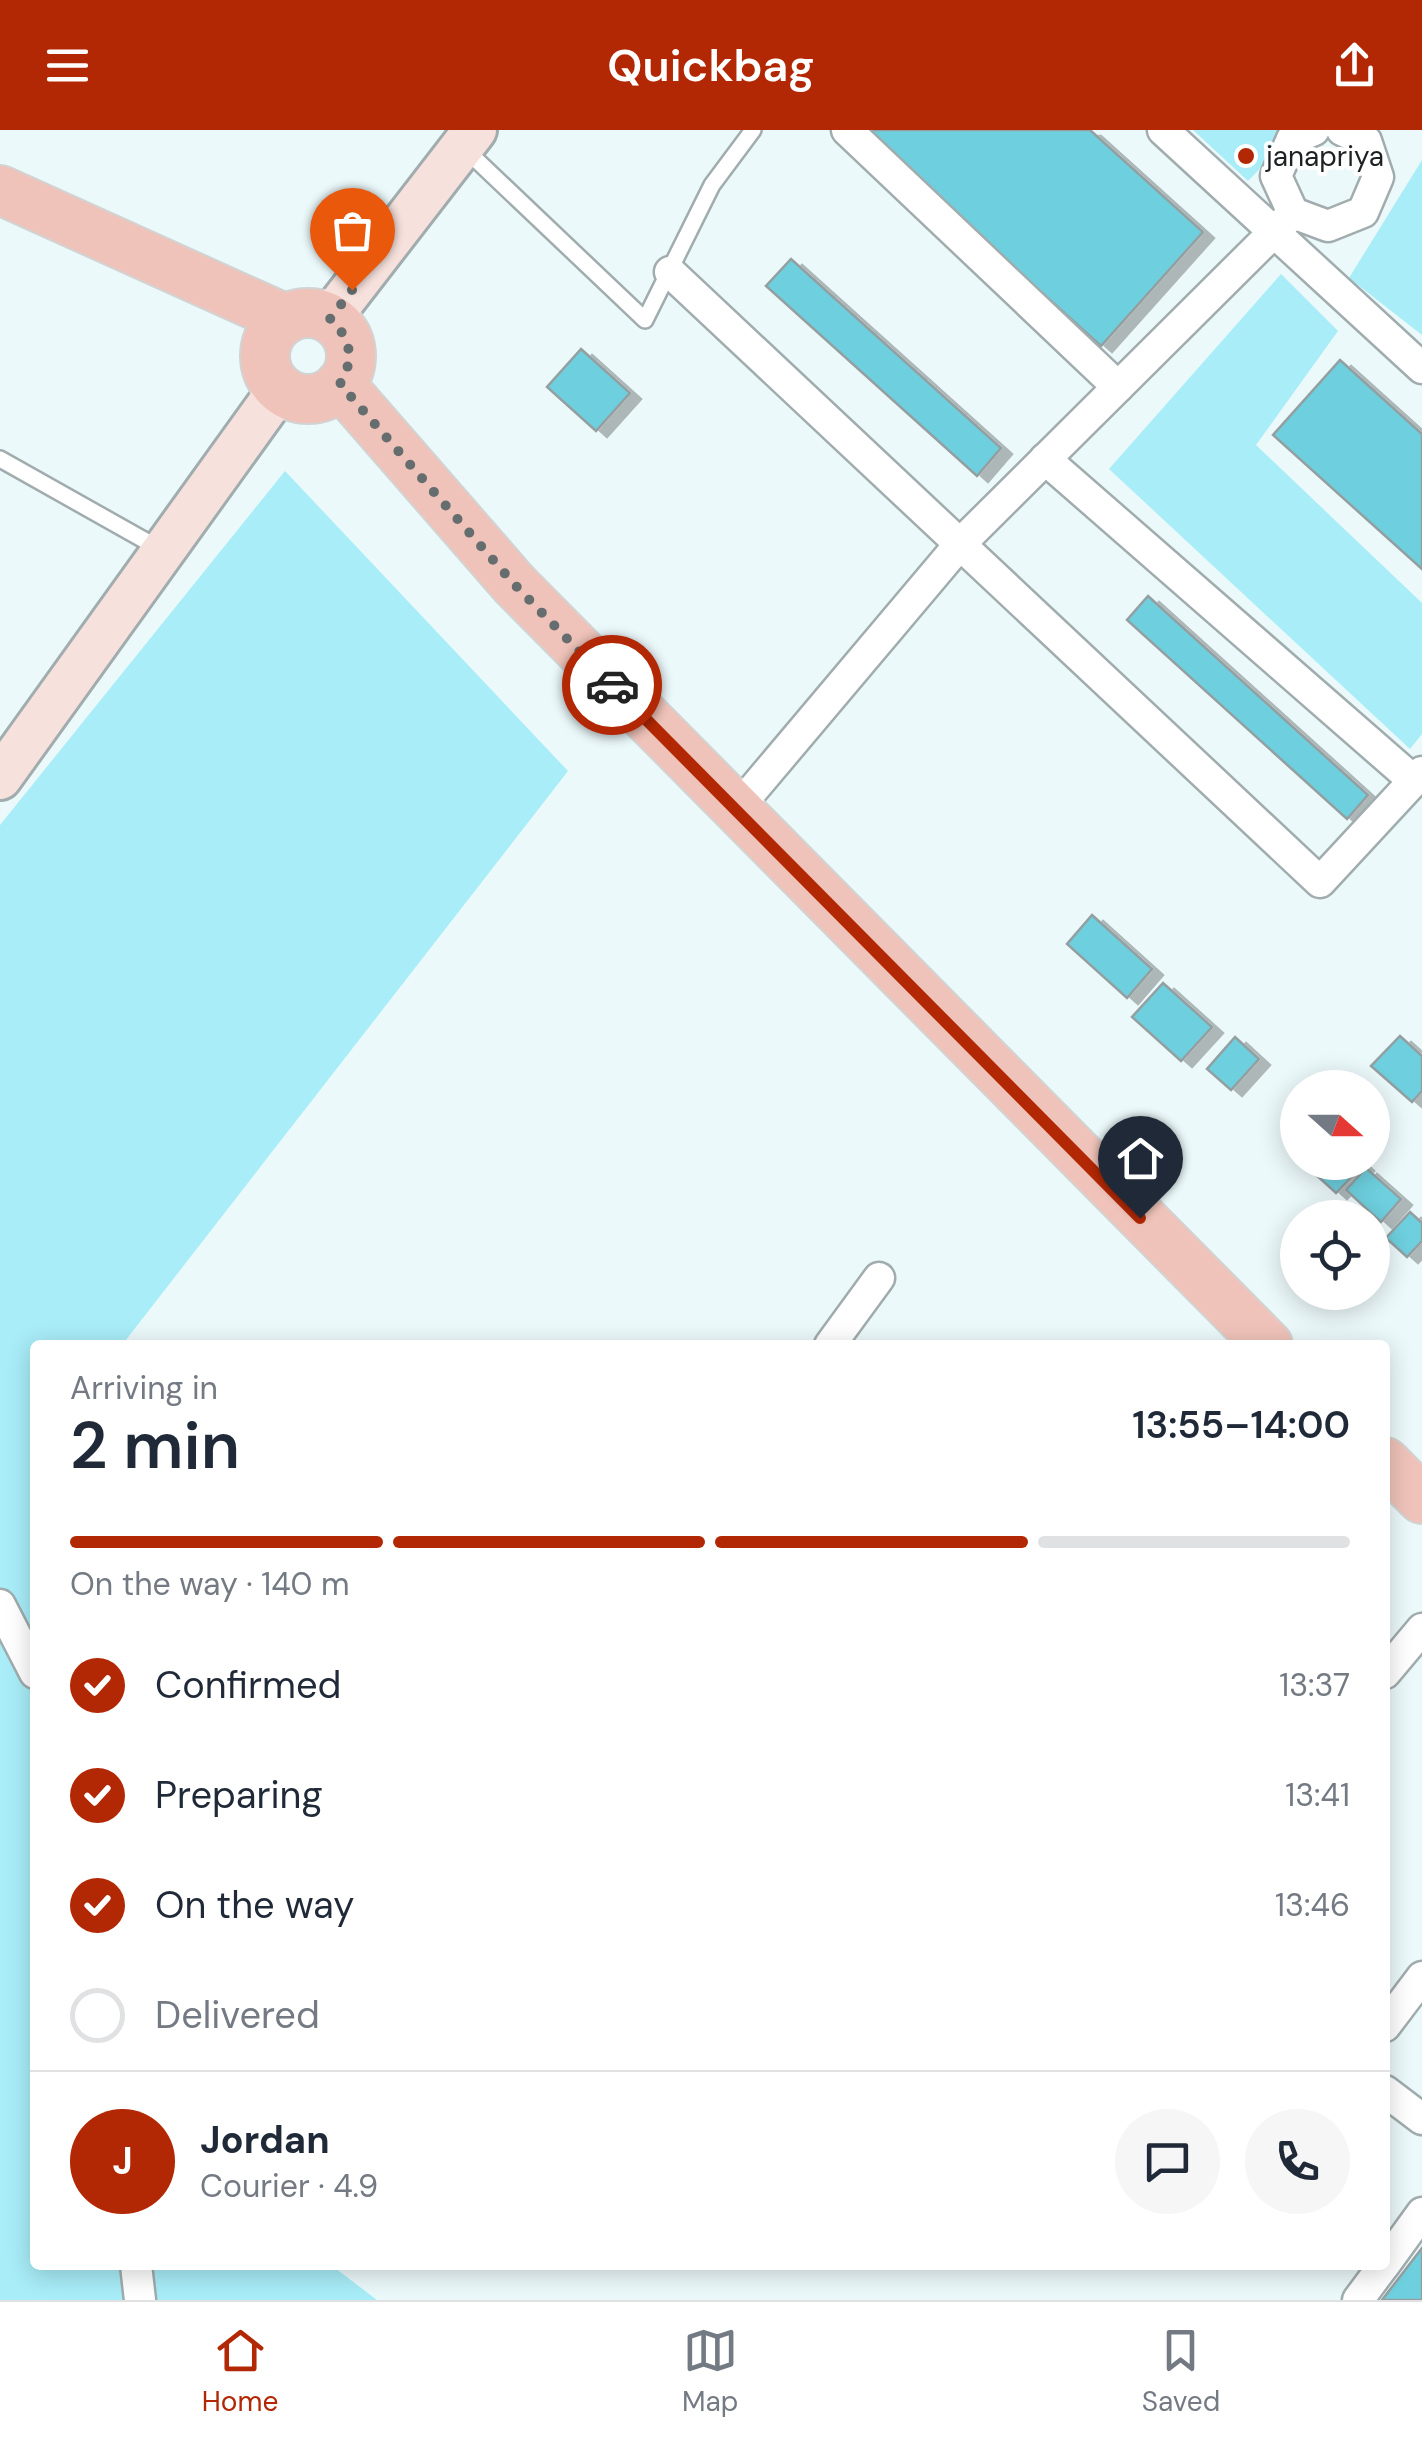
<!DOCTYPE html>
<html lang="en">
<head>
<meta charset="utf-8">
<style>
	body { margin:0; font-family:"DM Sans",sans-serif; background:#f6f6f7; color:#1f2937; height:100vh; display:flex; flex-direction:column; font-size:38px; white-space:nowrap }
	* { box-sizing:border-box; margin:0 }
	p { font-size:32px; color:#747a83 }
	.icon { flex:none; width:55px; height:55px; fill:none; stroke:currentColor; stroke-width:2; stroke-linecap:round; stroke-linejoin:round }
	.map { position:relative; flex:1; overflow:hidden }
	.details { position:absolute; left:30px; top:1210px; width:1360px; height:930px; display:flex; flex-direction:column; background:#fff; border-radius:10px; box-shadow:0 5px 25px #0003 }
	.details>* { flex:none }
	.needle { width:65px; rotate:111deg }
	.fabs { position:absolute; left:1280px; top:940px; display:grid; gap:20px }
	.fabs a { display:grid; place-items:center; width:110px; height:110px; border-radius:50%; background:#fff; box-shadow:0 5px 25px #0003; font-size:50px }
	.pin { position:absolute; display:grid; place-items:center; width:85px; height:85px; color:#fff; margin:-102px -42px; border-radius:50% 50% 50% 0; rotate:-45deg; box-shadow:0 0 10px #0007 }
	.pin .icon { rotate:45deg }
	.courier { position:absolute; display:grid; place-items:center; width:100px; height:100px; margin:-50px; border:8px solid #b32804; border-radius:50%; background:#fff; color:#222; box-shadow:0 2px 12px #0007 }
	.headline em { font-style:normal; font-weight:600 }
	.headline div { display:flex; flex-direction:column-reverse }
	.headline { display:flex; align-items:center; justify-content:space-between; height:170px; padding:0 40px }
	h1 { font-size:65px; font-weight:600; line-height:75px }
	.bar { display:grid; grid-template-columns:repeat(4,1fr); gap:15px 10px; align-content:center; height:120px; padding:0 40px }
	.bar i { height:12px; border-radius:8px; background:#e0e1e3 }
	.bar .current { background:#b32804 }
	.bar p { grid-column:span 4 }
	.line { display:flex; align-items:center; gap:25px; padding:0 40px; border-top:2px solid #e0e1e3 }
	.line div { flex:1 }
	.round { display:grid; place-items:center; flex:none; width:105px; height:105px; border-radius:52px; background:#f6f6f7 }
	ol { padding:0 40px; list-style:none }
	li { display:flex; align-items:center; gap:30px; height:110px }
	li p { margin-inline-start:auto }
	li .icon { padding:10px; border-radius:50%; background:#b32804; color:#fff; stroke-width:4 }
	li:last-child { color:#747a83 }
	li i { width:55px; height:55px; border:5px solid #e0e1e3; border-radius:50% }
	header { display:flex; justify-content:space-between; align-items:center; height:130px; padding:0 40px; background:#b32804; color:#fff; font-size:45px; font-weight:600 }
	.menu { display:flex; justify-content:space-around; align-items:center; height:140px; border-top:2px solid #e0e1e3; background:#fff; font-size:28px; color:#747a83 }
	.menu a { display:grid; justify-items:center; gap:5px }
	.menu .current { color:#b32804 }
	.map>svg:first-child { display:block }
	.green { fill:#a8edf8 }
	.building { fill:#6ecfde; stroke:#939fa1; stroke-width:2.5; filter:url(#shadow) }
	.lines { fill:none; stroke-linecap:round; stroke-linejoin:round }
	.lane-casing { stroke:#a1acae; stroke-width:20 }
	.street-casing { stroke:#a1acae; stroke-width:35 }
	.secondary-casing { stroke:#a1acae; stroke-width:48 }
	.primary-casing { stroke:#d2d3d3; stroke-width:52 }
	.lane { stroke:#fff; stroke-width:15 }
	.street { stroke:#fff; stroke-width:30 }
	.secondary { stroke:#f7e1dc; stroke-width:42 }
	.primary { stroke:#efc3b9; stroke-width:48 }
	.done { stroke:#656d6e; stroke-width:10; stroke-dasharray:0 18 }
	.route { stroke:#b32804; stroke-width:12 }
	.poi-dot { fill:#b32804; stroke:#fff; stroke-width:4 }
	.labels { text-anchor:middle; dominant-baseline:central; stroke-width:8; stroke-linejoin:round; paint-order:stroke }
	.poi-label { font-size:28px; fill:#1d2122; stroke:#fff; text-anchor:start }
</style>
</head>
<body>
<header><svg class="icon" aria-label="menu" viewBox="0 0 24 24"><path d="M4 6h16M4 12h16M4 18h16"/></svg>Quickbag<svg class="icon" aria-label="share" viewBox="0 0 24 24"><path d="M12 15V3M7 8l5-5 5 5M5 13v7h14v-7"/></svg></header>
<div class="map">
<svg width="1422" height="2170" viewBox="0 0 1422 2170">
	<defs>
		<filter id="shadow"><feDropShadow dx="11" dy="6" stdDeviation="0" flood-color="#0004"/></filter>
	</defs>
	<rect width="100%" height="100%" fill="#ecf9fb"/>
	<!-- green -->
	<g class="green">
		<path d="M1193,0H1297L1248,51Z"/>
		<path d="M1422,30V205L1349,148Z"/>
		<path d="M1281,144L1338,201L1256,315L1422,473V604L1410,619L1109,339Z"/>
		<path d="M285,341L568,641L122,1215H35V2135H331L377,2170H0V695Z"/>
	</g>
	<!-- building -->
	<g class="building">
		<path d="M862,0H1090L1203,102L1101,216Z"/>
		<path d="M791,129L1001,318L977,346L766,156Z"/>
		<path d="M581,219L630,263L596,301L547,257Z"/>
		<path d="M1340,230L1422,304V439L1273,305Z"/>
		<path d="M1148,466L1368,665L1347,689L1127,490Z"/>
		<path d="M1092,785L1152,839L1127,868L1067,814Z"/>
		<path d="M1163,853L1212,897L1181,931L1132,887Z"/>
		<path d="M1400,906L1422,926V961L1412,972L1371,936Z"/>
		<path d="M1235,907L1259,929L1231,960L1207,939Z"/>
		<path d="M1302,1032H1360L1363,1035L1336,1063Z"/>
		<path d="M1366,1038L1401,1069L1381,1092L1346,1060Z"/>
		<path d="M1410,1082L1422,1093V1111L1407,1127L1386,1108Z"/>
		<path d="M1422,2118V2170H1382Z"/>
	</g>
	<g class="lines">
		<defs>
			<g id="lane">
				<path d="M466,20L645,190L712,55L753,0"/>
				<path d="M0,329L160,419"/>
			</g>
			<g id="street">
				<path d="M847,0L1118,257"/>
				<path d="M1163,0L1422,238"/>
				<path d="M1314,0L1292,9L1276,46L1293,83L1328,96L1363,82L1378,47L1366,11L1342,0"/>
				<path d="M670,142L1320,752L1422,642"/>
				<path d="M1045,329L1414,651"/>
				<path d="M735,681L960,414L1293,83"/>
				<path d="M830,1215L879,1148"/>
				<path d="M0,1475L35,1543"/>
				<path d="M1385,1543L1422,1499"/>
				<path d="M1385,1896L1422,1847"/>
				<path d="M1385,1961L1422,1989"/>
				<path d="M1385,2134L1422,2083"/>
				<path d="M136,2135L140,2170"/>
				<path d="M1358,2170L1384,2135"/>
			</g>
			<g id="secondary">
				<path d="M329,189L475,0"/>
				<path d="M0,648L279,260"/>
			</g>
			<g id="primary">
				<path d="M0,60L286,189"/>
				<circle cx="308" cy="226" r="43"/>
				<path d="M340,254L514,454L1268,1215"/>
				<path d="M1385,1332L1422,1369"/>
			</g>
		</defs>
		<!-- lane casing -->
		<use href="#lane" class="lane-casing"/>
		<!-- street casing -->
		<use href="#street" class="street-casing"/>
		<!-- secondary casing -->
		<use href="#secondary" class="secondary-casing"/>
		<!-- primary casing -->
		<use href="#primary" class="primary-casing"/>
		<!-- lane -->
		<use href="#lane" class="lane"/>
		<!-- street -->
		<use href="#street" class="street"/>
		<!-- secondary -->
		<use href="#secondary" class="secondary"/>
		<!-- primary -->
		<use href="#primary" class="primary"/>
	</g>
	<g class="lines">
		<!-- done -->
		<path class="done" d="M352,160L330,189C351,208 355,229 340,254L514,454L612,555"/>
		<!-- route -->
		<path class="route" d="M612,555L1140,1088"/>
	</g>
	<!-- markers -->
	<circle class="poi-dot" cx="1246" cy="26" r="10"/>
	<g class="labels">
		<!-- poi labels -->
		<g class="poi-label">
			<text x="1266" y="26">janapriya</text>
		</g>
	</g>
</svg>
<div class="fabs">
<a><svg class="needle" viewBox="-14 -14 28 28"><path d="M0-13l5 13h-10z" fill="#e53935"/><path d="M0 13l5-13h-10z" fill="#747a83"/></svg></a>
<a><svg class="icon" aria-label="locate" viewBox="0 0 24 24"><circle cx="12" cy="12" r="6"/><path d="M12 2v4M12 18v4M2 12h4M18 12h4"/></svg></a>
</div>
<div class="pin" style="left:352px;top:160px;background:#ea580c"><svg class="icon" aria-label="bag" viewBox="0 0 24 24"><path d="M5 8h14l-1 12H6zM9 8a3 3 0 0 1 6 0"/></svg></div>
<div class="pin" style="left:1140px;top:1088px;background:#1f2937"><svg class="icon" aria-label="home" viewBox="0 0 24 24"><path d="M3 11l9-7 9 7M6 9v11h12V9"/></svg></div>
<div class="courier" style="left:612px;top:555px"><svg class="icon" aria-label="car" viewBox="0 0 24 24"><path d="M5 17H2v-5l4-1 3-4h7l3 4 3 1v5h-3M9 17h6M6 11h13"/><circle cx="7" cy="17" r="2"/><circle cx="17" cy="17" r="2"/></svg></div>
<section class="details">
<div class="headline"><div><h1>2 min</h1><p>Arriving in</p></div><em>13:55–14:00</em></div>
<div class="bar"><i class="current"></i><i class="current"></i><i class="current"></i><i></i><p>On the way · 140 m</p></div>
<ol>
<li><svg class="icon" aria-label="check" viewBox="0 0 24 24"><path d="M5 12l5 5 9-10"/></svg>Confirmed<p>13:37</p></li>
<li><svg class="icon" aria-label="check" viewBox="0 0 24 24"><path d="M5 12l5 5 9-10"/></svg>Preparing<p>13:41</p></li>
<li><svg class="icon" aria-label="check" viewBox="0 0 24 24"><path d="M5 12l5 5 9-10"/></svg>On the way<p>13:46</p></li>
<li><i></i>Delivered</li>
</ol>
<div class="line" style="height:180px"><b class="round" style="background:#b32804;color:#fff">J</b><div><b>Jordan</b><p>Courier · 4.9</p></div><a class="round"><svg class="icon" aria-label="chat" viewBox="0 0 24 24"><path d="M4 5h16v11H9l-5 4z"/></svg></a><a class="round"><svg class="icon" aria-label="phone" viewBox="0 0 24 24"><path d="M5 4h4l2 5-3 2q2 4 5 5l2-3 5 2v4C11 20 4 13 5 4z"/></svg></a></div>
</section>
</div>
<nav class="menu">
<a class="current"><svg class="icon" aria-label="home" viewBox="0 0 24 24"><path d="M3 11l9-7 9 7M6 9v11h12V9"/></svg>Home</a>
<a><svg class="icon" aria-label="map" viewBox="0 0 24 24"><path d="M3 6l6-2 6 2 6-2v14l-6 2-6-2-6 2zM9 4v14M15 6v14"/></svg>Map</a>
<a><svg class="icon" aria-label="saved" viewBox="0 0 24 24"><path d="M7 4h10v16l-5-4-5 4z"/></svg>Saved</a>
</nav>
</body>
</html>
